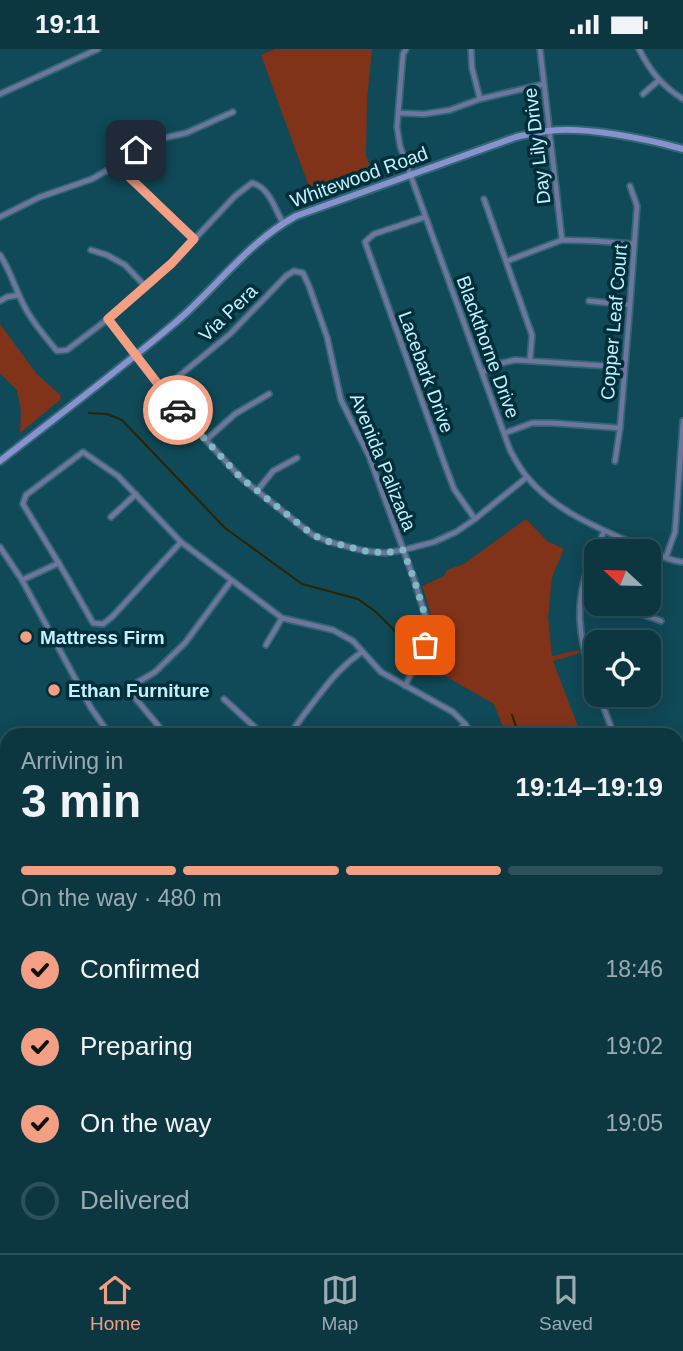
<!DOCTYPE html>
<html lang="en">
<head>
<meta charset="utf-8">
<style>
	body { margin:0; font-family:Helvetica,sans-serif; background:#1a424c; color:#f1f3f6; height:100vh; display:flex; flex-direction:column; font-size:26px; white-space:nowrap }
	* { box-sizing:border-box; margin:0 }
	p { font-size:23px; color:#9aacb1 }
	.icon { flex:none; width:38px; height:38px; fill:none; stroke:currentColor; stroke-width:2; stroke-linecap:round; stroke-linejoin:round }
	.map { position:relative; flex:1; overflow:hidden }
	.details { position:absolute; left:0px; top:679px; width:684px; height:525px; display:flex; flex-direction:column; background:#0c3741; border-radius:21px 21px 0 0; box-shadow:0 4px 18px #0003,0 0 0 2px #2c515a }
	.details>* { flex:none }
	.needle { width:46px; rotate:292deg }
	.controls { position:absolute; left:584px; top:490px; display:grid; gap:14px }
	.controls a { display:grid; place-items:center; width:77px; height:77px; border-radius:14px; background:#0c3741; box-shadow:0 4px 18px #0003,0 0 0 2px #2c515a; font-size:35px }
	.pin { position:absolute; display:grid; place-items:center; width:60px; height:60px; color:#fff; margin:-30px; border-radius:14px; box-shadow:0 4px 10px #0006 }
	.courier { position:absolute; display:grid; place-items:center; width:70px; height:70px; margin:-35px; border:5px solid #f39f84; border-radius:50%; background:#fff; color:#222; box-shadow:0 2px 9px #0007 }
	.head em { font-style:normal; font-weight:700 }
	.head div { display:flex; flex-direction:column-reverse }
	.head { display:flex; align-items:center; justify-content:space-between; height:119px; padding:0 21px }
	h1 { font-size:46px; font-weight:700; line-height:52px }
	.bar { display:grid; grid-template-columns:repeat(4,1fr); gap:10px 7px; align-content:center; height:84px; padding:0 21px }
	.bar i { height:9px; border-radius:5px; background:#2c515a }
	.bar .current { background:#f39f84 }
	.bar p { grid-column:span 4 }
	ol { padding:0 21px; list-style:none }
	li { display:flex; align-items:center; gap:21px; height:77px }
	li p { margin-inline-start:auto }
	li .icon { padding:7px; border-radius:50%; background:#f39f84; color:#111; stroke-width:4 }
	li:last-child { color:#9aacb1 }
	li i { width:38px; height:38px; border:4px solid #2c515a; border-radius:50% }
	.status { display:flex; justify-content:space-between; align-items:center; height:49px; padding:0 35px; background:#0c3741; direction:ltr }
	.status svg { height:19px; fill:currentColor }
	.tabs { display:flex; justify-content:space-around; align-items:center; height:98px; border-top:2px solid #2c515a; background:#0c3741; font-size:19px; color:#9aacb1 }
	.tabs a { display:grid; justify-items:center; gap:4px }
	.tabs .current { color:#f39f84 }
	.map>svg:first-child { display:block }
	.green { fill:#813319 }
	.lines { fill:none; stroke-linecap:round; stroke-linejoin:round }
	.stream { stroke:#2c2400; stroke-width:2 }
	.street-casing { stroke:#306775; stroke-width:8 }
	.secondary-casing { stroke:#306775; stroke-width:10 }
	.highway-casing { stroke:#306775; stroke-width:11 }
	.street { stroke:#70759d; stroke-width:4.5 }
	.secondary { stroke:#8991cf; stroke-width:6 }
	.highway { stroke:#b6bdf7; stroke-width:8 }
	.done { stroke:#84b6c4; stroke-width:7; stroke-dasharray:0 12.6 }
	.route { stroke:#f39f84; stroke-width:9 }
	.poi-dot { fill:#f39f84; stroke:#002e39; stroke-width:2.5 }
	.labels { text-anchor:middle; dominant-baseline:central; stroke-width:7; stroke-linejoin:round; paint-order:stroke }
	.street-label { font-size:19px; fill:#c3f0fe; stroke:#002e39 }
	.poi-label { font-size:19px; font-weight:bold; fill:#c3f0fe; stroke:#002e39; text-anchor:start }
</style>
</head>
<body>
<div class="status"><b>19:11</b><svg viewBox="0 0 49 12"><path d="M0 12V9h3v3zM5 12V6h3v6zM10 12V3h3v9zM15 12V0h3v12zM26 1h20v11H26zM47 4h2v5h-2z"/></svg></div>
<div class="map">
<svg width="683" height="1204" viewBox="0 0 683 1204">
	<rect width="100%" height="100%" fill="#104957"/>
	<!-- green -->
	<g class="green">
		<path d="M275,0H372L367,51L366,107L373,127L319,147L312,146L261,6Z"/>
		<path d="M0,275L36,324L60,346L61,350L20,384L21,361L17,341L0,324Z"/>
		<path d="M526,470L547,492L564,500L552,528L548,568L552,607L579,601L580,604L553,612L581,686H506L494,655L424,615C437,587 432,565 422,537L444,527L447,521L464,515Z"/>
	</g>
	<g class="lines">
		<!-- stream -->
		<g class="stream">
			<path d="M89,364L107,365L122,371L225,479L302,535L358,550L376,563L405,592"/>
			<path d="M512,666L519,686"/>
		</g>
		<defs>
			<g id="street">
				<path d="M406,0L403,5L397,78L400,97L510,401C515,410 520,420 527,428C555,462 598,479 637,496C651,502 668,512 683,513"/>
				<path d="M471,0L472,19L480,50"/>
				<path d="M540,0L562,191"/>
				<path d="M639,0C650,22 662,37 683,50"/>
				<path d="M0,45L98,0"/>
				<path d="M643,45L659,31"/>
				<path d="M398,64L424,65L450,61L480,50L544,35"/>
				<path d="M120,114L127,126L194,190"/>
				<path d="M484,150L532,286L530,311"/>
				<path d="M0,168L40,148L92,130L120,114L136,101L159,90L186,84L233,63"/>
				<path d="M425,168L374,185L365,193L445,416L454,440L475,470"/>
				<path d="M91,201L107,206L125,216L146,238"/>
				<path d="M0,206C12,224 16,244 27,262C35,276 46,289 57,302L67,301L108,270L146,238L172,214L235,147L252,134C269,138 275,160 283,174"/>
				<path d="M507,212L562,191L596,192L634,195"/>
				<path d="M0,252L7,248L19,246"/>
				<path d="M589,252L630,256"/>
				<path d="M108,270L183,366L241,429L296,473L313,486L330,493L365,502L385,504L403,501L434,493L456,483L475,470L527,428"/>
				<path d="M483,323L498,315L515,311L624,318"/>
				<path d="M162,341L230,285L286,227L294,222L303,224L309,237L327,288L341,351L369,407L414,530L428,576L425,596L405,637"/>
				<path d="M505,384L532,374H553L620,379"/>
				<path d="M206,391L235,365L269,345"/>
				<path d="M615,412L620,379L630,256L637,157L630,137"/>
				<path d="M257,442L273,422L297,409"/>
				<path d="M111,468L136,445"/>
				<path d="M181,493L112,568L103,575L93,574L67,528L23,455L26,446L83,403L118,427L181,493L282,569L333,581L353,592L381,623L453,663L465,675L472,686"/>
				<path d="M0,498L22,531L91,659L110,686"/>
				<path d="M666,508L675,483L683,372"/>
				<path d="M22,531L59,514"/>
				<path d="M581,548L597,550"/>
				<path d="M614,555L661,572"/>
				<path d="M266,596L282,569"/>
				<path d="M597,641C583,604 573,567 585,528C590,512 598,497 604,482"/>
				<path d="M599,646L614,686"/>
				<path d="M649,646H659"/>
				<path d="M224,650L260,683L267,686"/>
				<path d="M602,655L633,646"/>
				<path d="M166,686L136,650L132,641L138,633L155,623L185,594L231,532"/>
				<path d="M290,686C299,671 309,659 319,646C332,629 344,615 362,603"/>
				<path d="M454,686L465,675"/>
				<path d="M677,778H683"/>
				<path d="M232,1197L235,1204"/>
				<path d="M431,1197L447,1204"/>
				<path d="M305,1204L306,1197"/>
				<path d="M367,1204V1197"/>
				<path d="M487,1204L490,1197"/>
			</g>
			<g id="secondary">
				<path d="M0,412C59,366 119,321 176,273C217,238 248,193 296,167L516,88C526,86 537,83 548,82C585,77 647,90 683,100"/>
				<path d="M0,891L7,924"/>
				<path d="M7,923L3,943L7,969"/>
				<path d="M0,1186H7"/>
				<path d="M132,1197L137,1204"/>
				<path d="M546,1197L563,1204"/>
			</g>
			<g id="highway">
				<path d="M0,793L7,794"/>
				<path d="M0,852L7,855"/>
				<path d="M0,869L7,872"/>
				<path d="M0,921L7,923"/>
				<path d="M677,1123L683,1125"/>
				<path d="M677,1141L683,1143"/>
			</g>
		</defs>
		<!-- street casing -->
		<use href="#street" class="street-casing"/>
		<!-- secondary casing -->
		<use href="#secondary" class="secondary-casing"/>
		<!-- highway casing -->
		<use href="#highway" class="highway-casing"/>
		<!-- street -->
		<use href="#street" class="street"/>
		<!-- secondary -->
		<use href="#secondary" class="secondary"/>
		<!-- highway -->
		<use href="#highway" class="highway"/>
	</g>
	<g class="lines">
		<!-- done -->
		<path class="done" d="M178,361L241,429L313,486L330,493L365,502L384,504L403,501L414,530L428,576L425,596"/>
		<!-- route -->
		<path class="route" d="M136,101L120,114L127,126L194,190L172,214L108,270L178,361"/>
	</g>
	<!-- markers -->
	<g class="poi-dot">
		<circle cx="26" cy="588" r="7"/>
		<circle cx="54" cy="641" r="7"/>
	</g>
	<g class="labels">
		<!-- street labels -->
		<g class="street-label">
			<text transform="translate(537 97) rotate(-97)">Day Lily Drive</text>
			<text transform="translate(359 128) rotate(-20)">Whitewood Road</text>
			<text transform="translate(228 264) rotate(-44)">Via Pera</text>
			<text transform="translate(614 273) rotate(-85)">Copper Leaf Court</text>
			<text transform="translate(488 298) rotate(70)">Blackthorne Drive</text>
			<text transform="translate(426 323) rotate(70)">Lacebark Drive</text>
			<text transform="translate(383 413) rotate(68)">Avenida Palizada</text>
		</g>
		<!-- poi labels -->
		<g class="poi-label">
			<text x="40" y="588">Mattress Firm</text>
			<text x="68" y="641">Ethan Furniture</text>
		</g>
	</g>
</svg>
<div class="controls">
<a><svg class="needle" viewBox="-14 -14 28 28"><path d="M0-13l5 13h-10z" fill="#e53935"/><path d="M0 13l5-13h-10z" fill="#9aacb1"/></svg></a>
<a><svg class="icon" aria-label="locate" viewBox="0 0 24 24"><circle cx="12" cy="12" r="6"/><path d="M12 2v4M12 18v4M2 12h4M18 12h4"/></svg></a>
</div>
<div class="pin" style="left:425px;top:596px;background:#ea580c"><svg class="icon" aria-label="bag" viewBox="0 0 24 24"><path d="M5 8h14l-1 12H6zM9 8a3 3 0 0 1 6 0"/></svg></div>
<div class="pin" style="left:136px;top:101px;background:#1f2937"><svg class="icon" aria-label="home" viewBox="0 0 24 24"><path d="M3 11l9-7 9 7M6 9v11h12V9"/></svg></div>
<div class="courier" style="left:178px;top:361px"><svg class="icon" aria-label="car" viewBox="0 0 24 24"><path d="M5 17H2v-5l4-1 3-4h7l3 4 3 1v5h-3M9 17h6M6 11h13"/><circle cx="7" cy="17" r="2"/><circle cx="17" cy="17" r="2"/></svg></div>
<section class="details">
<div class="head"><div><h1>3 min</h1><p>Arriving in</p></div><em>19:14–19:19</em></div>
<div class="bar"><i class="current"></i><i class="current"></i><i class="current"></i><i></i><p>On the way · 480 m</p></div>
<ol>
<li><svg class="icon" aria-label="check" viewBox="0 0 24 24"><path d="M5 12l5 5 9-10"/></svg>Confirmed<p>18:46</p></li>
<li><svg class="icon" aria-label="check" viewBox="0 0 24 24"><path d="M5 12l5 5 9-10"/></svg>Preparing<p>19:02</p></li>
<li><svg class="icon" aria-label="check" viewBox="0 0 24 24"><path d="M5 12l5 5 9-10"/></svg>On the way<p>19:05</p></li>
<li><i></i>Delivered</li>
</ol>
</section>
</div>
<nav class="tabs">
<a class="current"><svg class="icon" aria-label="home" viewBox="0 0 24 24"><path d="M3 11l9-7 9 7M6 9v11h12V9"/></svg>Home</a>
<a><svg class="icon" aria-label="map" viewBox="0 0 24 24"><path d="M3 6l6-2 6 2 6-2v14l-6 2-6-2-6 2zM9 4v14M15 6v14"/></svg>Map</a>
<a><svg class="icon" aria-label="saved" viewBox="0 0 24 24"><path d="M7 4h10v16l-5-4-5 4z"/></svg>Saved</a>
</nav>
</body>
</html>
